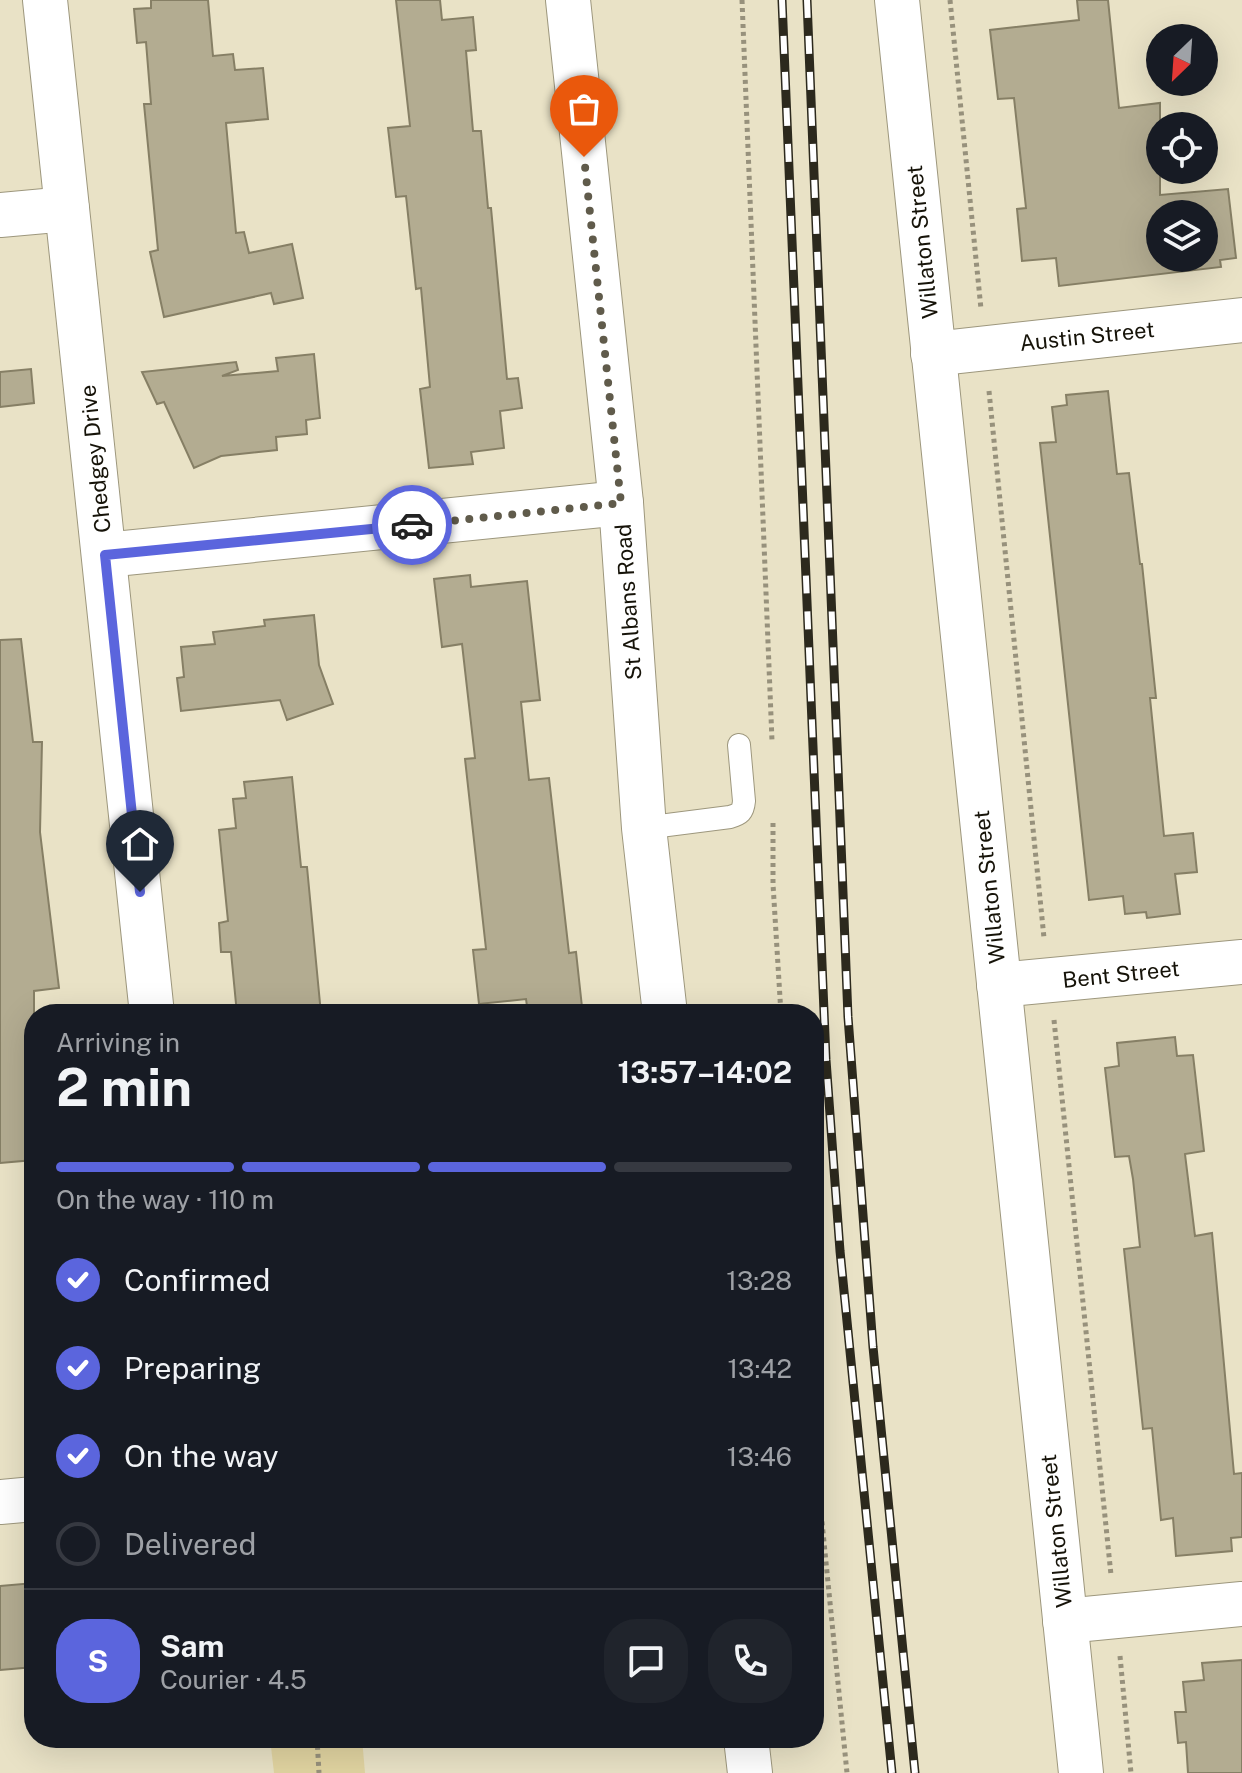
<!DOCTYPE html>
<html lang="en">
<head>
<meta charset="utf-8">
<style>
	body { margin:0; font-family:"Public Sans",sans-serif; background:#20242c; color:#f1f3f6; height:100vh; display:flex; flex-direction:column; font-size:30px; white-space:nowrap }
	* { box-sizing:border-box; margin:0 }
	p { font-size:26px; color:#9ea1a6 }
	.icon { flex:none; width:44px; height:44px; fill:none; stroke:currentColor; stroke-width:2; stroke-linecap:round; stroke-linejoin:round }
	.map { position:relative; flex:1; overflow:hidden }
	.details { position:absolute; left:24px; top:1004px; width:800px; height:744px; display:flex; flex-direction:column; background:#171b24; border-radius:32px; box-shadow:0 8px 32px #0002 }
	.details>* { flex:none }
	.needle { width:52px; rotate:205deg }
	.fabs { position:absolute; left:1146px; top:24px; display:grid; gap:16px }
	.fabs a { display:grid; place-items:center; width:72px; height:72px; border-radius:50%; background:#171b24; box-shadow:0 8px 32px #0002; font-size:40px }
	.pin { position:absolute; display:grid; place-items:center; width:68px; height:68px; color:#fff; margin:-82px -34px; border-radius:50% 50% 50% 0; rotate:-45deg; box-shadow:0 0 8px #0007 }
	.pin .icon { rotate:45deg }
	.courier { position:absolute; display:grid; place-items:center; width:80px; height:80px; margin:-40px; border:6px solid #5b65dd; border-radius:50%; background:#fff; color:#222; box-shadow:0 2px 10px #0007 }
	.overview em { font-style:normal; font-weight:700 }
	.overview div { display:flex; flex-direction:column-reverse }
	.overview { display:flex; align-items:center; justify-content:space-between; height:136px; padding:0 32px }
	h1 { font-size:52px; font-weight:700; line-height:60px }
	.bar { display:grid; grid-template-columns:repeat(4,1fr); gap:12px 8px; align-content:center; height:96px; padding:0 32px }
	.bar i { height:10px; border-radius:6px; background:#363941 }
	.bar .selected { background:#5b65dd }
	.bar p { grid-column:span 4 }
	.line { display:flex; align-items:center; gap:20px; padding:0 32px; border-top:2px solid #363941 }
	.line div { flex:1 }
	.round { display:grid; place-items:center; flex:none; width:84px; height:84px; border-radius:32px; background:#20242c }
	ol { padding:0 32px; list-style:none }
	li { display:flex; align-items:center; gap:24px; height:88px }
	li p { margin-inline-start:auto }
	li .icon { padding:8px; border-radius:50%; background:#5b65dd; color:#fff; stroke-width:4 }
	li:last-child { color:#9ea1a6 }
	li i { width:44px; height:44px; border:4px solid #363941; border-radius:50% }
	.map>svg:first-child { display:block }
	.green { fill:#e1d4a1 }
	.building { fill:#b3ac91; stroke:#867f65; stroke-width:2; fill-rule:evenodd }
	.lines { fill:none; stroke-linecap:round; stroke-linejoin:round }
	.service-casing { stroke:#9d977d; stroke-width:24 }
	.minor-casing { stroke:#9d977d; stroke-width:46 }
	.tertiary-casing { stroke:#9d977d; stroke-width:46 }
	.secondary-casing { stroke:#9d977d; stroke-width:46 }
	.path { stroke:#97917c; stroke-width:5; stroke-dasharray:4 4; stroke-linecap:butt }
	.service { stroke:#fff; stroke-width:22 }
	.minor { stroke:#fff; stroke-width:44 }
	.tertiary { stroke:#fff; stroke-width:44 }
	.secondary { stroke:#fff; stroke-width:44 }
	.rail-casing { stroke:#2c291d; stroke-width:9 }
	.rail { stroke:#fff; stroke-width:6; stroke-dasharray:18; stroke-linecap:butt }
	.done { stroke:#605b4b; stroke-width:8; stroke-dasharray:0 14.4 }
	.route { stroke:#5b65dd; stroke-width:10 }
	.labels { text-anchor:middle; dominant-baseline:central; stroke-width:6; stroke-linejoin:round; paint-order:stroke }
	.street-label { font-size:22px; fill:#161309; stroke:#fff }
</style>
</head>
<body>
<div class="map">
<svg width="1242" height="1773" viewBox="0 0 1242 1773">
	<rect width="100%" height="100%" fill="#e9e2c6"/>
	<!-- green -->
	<path class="green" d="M270,1738H362L365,1773H274Z"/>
	<!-- building -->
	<g class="building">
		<path d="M151,0H208L213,56L233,54L235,70L263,68L268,119L226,123L236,233L244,232L249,253L292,244L303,298L274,304L271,293L164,317L150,252L158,250L144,104H151L146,42L137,43L134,9L151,8Z"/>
		<path d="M396,0H440L442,20L473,17L476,50L466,51L473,131H481L488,208H491L507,379L518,378L522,408L500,411L504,448L471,452L473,464L429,468L420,389L430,387L421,288L416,289L406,196L396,197L388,128L410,126Z"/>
		<path d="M1077,0H1108L1119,108L1160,103V195L1228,189L1236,258L1220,260L1221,267L1059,286L1056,258L1022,261L1017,209L1026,208L1014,98L998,99L990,30L1079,20ZM1160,214H1204V258H1160Z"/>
		<path d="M314,354L320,418L306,420L307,434L276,437L277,450L221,456L194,468L164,402L157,404L142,372L236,362L238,370L222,376L278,371L276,358Z"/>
		<path d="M31,369L34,403L0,407V372Z"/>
		<path d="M1108,391L1117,474L1129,473L1140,564H1142L1156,698H1150L1164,836L1193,833L1197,872L1175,874L1180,914L1147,918L1146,912L1125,914L1123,896L1089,900L1040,443L1056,442L1052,407L1067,405L1066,395Z"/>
		<path d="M470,575L471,587L527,581L540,700L521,702L529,780L549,778L569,953L576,952L582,1007L528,1013L526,999L479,1004L473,950L486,949L465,759L475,758L462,644L442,647L434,579Z"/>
		<path d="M314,615L319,665L333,704L287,720L280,700L181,711L177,678L184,677L181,647L215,644L213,632L265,626L264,620Z"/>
		<path d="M21,639L33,742H42L40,832L59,988L34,991V1160L0,1163V640Z"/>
		<path d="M292,777L301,867H307L321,1014H237L231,952H221L219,923L228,921L219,830L236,828L233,799L246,798L244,782Z"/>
		<path d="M1175,1037L1177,1056L1193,1055L1204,1151L1185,1154L1195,1236L1212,1233L1234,1474L1242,1473V1537L1231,1538L1232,1551L1176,1556L1173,1518L1161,1520L1152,1428L1143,1429L1124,1249L1140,1247L1133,1179L1129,1156L1115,1157L1105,1068L1119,1066L1117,1043Z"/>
		<path d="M34,1583V1667L0,1670V1586Z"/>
		<path d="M1242,1660V1773H1188L1186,1742L1178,1743L1175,1712H1186L1183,1682L1204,1680L1202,1663Z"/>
	</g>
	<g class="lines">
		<defs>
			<path id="service" d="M644,828L730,817C740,814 743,812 744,801L739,745"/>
			<g id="minor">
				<path d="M45,0L152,1014"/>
				<path d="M0,215L67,209"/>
				<path d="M933,354L1242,320"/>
				<path d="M105,555L621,503"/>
				<path d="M999,985L1242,962"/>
				<path d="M0,1502L34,1499"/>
				<path d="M1065,1621L1242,1604"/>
			</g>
			<path id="tertiary" d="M897,0L1081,1773"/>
			<g id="secondary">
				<path d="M568,0L621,503L644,828L665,1014"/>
				<path d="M746,1738L750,1773"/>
			</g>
		</defs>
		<!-- service casing -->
		<use href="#service" class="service-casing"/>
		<!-- minor casing -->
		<use href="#minor" class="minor-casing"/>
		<!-- tertiary casing -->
		<use href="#tertiary" class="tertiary-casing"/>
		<!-- secondary casing -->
		<use href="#secondary" class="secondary-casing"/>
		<!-- path -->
		<g class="path">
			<path d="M742,0L772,741"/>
			<path d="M950,0L981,309"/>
			<path d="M989,391L1044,938"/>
			<path d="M773,823V884L781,1014"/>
			<path d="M1054,1020L1111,1575"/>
			<path d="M814,1442L847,1773"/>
			<path d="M1120,1656L1131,1773"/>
			<path d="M317,1738L319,1773"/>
		</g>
		<!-- service -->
		<use href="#service" class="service"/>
		<!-- minor -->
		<use href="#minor" class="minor"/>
		<!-- tertiary -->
		<use href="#tertiary" class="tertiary"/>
		<!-- secondary -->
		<use href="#secondary" class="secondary"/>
		<defs>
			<g id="rail">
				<path d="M782,0L826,1060L840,1251L892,1773"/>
				<path d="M807,0L848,1017L873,1347L915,1773"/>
			</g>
		</defs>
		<!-- rail casing -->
		<use href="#rail" class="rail-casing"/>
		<!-- rail -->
		<use href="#rail" class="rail"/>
	</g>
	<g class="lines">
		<!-- done -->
		<path class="done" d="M412,525L621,503L584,157"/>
		<!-- route -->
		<path class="route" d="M140,892L105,555L412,525"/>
	</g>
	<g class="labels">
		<!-- street labels -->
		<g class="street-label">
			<text transform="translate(922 242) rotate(-96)">Willaton Street</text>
			<text transform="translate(1087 336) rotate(-6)">Austin Street</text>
			<text transform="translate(95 459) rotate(-96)">Chedgey Drive</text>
			<text transform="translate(628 602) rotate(-94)">St Albans Road</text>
			<text transform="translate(989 887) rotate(-96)">Willaton Street</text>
			<text transform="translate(1121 974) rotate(-6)">Bent Street</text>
			<text transform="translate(1056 1531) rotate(-96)">Willaton Street</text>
		</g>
	</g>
</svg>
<div class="fabs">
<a><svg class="needle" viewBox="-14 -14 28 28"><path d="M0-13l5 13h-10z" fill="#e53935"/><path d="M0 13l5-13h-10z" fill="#9ea1a6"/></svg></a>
<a><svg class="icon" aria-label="locate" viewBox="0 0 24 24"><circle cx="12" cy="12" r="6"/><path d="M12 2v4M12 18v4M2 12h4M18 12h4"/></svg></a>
<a><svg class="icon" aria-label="layers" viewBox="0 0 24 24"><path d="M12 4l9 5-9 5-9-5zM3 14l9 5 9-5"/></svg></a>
</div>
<div class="pin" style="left:584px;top:157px;background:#ea580c"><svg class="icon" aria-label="bag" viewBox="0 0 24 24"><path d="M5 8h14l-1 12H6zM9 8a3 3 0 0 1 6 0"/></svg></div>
<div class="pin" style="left:140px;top:892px;background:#1f2937"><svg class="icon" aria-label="home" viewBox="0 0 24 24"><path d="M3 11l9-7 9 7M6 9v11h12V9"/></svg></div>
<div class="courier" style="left:412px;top:525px"><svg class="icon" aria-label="car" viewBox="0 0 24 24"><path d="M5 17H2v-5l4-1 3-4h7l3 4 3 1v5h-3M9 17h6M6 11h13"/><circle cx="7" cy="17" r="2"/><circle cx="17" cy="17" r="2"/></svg></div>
<section class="details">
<div class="overview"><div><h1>2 min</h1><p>Arriving in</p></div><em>13:57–14:02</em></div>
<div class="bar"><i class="selected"></i><i class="selected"></i><i class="selected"></i><i></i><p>On the way · 110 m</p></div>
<ol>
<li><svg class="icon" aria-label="check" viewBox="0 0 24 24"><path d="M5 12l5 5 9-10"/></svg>Confirmed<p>13:28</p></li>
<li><svg class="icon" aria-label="check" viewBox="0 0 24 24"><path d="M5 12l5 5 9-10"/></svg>Preparing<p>13:42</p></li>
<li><svg class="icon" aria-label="check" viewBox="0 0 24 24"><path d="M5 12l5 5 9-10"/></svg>On the way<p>13:46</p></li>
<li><i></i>Delivered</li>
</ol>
<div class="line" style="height:144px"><b class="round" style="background:#5b65dd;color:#fff">S</b><div><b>Sam</b><p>Courier · 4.5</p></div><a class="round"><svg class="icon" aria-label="chat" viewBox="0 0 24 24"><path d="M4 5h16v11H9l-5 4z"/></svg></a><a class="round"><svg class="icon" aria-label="phone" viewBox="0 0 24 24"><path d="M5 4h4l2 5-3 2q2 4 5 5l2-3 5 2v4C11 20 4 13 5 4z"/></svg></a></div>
</section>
</div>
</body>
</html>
